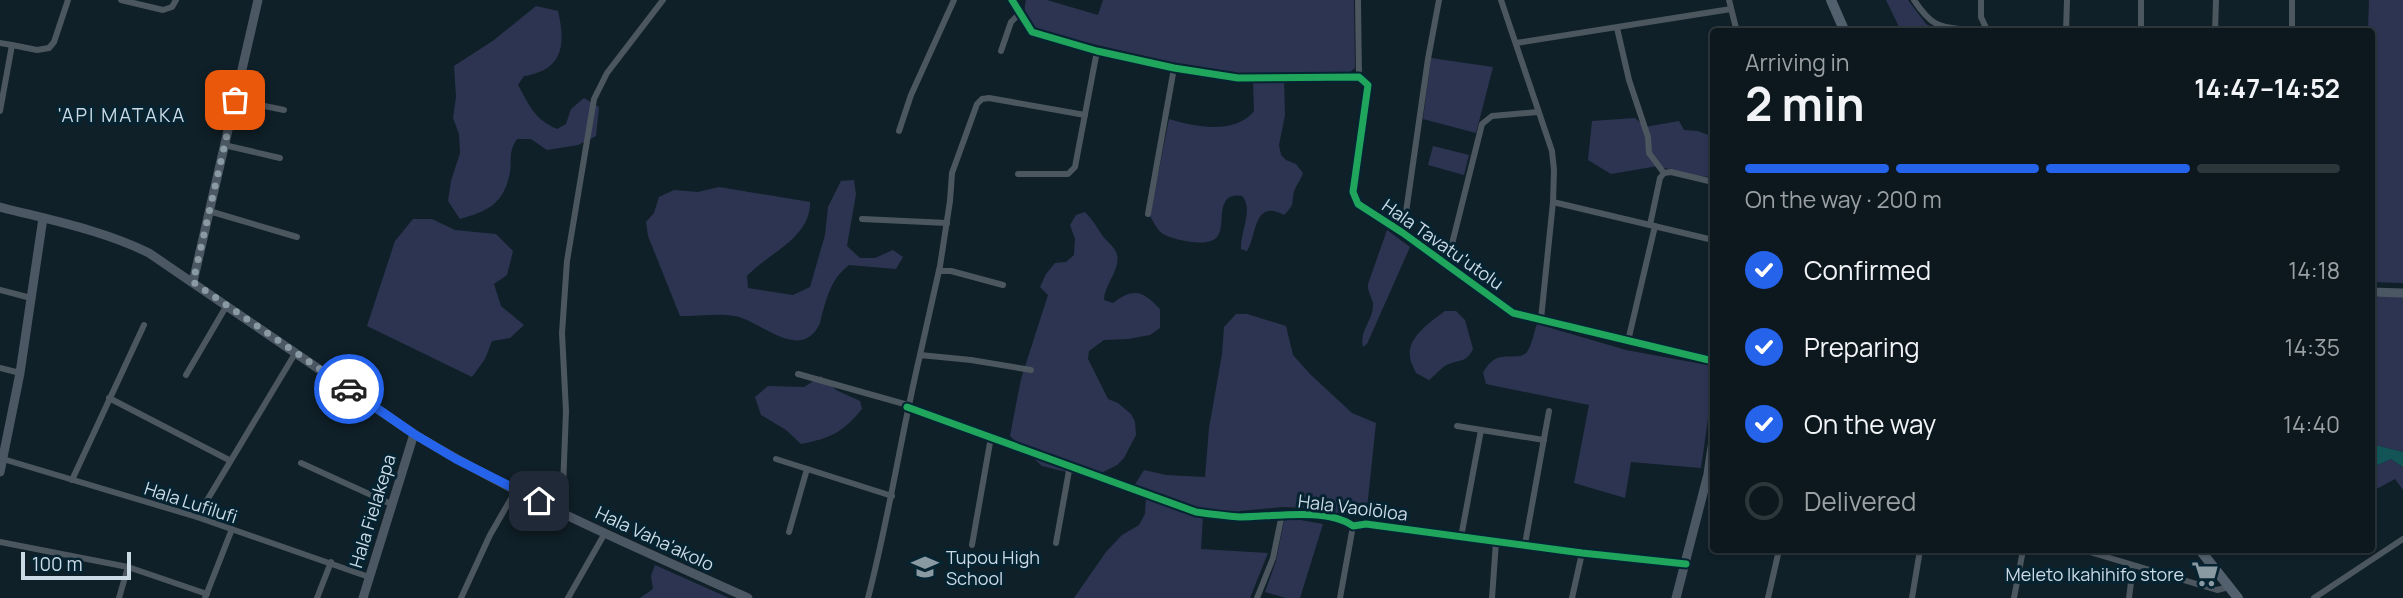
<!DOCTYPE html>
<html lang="en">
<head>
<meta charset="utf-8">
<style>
	body { margin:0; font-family:Manrope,sans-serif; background:#152127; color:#f1f3f6; height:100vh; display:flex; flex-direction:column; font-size:26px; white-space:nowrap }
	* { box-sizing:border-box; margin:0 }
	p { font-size:23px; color:#9aa0a4 }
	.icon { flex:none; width:38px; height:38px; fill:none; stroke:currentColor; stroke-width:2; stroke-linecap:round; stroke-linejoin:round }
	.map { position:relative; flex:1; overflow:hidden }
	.panel { position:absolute; left:1710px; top:28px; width:665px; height:525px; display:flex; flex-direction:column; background:#0c181e; border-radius:7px; box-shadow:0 2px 5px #0004,0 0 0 2px #2c373c }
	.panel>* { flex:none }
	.scale { position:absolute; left:21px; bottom:18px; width:110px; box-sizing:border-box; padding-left:7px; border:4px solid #cbdbe5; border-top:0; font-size:19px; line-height:24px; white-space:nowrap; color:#cbdbe5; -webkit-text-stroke:5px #062332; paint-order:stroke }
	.pin { position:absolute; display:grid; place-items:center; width:60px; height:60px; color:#fff; margin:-30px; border-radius:14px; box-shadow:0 4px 10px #0006 }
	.courier { position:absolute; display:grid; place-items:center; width:70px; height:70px; margin:-35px; border:5px solid #2563eb; border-radius:50%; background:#fff; color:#222; box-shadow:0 2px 9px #0007 }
	.summary em { font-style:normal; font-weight:700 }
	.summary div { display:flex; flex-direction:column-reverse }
	.summary { display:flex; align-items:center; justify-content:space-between; height:119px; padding:0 35px }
	h1 { font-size:46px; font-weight:700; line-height:52px }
	.bar { display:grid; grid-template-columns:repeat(4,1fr); gap:10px 7px; align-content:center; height:84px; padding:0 35px }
	.bar i { height:9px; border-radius:5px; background:#2c373c }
	.bar .active { background:#2563eb }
	.bar p { grid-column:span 4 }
	ol { padding:0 35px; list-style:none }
	li { display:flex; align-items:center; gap:21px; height:77px }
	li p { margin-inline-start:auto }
	li .icon { padding:7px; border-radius:50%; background:#2563eb; color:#fff; stroke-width:4 }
	li:last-child { color:#9aa0a4 }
	li i { width:38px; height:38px; border:4px solid #2c373c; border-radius:50% }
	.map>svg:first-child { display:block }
	.green { fill:#2c3451 }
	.water { fill:#135557 }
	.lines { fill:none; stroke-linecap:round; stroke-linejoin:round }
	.street { stroke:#4c565f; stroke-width:6 }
	.secondary { stroke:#4c5764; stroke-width:9 }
	.primary { stroke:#52606d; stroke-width:10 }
	.cycleway-casing { stroke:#062332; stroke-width:11 }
	.cycleway { stroke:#20a55d; stroke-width:7 }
	.done { stroke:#8a9aa3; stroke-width:7; stroke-dasharray:0 12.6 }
	.route { stroke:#2563eb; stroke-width:9 }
	.labels { text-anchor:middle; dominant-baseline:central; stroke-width:6; stroke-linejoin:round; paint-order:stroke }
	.street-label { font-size:18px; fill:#cbdbe5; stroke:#062332 }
	.poi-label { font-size:18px; fill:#cbdbe5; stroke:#062332; text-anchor:start }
	.neighbourhood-label { font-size:19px; letter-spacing:2px; fill:#cbdbe5; stroke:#062332 }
</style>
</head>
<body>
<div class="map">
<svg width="2403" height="598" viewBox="0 0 2403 598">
	<rect width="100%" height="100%" fill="#102028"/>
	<!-- green -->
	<g class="green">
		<path d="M1026,0H1047L1098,15L1103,0H1354L1355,68L1348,74L1237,73L1176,63L1040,32C1028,23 1022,15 1026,0Z"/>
		<path d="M1886,0H1908L1926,24L1939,31H1901Z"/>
		<path d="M2369,0H2403V283L2371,282V32L2368,31Z"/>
		<path d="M536,6L558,11C566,45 563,70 524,76L518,85C530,106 533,118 557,129L566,124L571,109L584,98L599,107L596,136L578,145L547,150L531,139H517C508,153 512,158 510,172C504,204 488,211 460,219L448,201L451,181L460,153L459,134L453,118L456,97L454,66L494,40Z"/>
		<path d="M1431,58L1493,67L1476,133L1423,119Z"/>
		<path d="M1284,80L1285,115L1279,145L1281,155L1286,160L1296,164L1303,173C1301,179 1297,184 1295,189C1290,202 1297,203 1284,215C1253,198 1257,236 1247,251L1241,249C1240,232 1254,209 1242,196C1237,195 1231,195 1227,199C1218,210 1225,227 1217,237C1208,248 1174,240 1163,234C1158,231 1153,221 1150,216L1169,119C1195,127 1235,135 1254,111L1253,83Z"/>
		<path d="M1635,118L1645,127L1679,121L1684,130L1698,131L1713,137L1709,177L1685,174L1658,166L1611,174L1588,160L1592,121Z"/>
		<path d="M1433,146L1469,155L1464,175L1428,165Z"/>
		<path d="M854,180L856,194L847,246L860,258H875L893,250L903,257L896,269L849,265C833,277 828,293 823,311C821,316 821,323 818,327C798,361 759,320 735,316C718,313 697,316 680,316L648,236L646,222L654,213L659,197L674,190L698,192L719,187L810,202C811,238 768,253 747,276L748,288L793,295L810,287L825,235L828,207L841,181Z"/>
		<path d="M1085,212C1093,220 1096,226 1102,235C1106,241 1113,245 1116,252C1123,267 1104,284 1104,300L1113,303C1134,287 1143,291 1160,309V328L1150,335L1128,339L1104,340L1089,351L1088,359L1108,399L1118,403L1131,414L1135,422L1136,435L1124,458L1117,465L1091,478L1042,466L1010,436L1021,379L1048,295L1040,287L1046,274L1055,263L1066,262L1074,255L1075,239L1070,225L1076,215Z"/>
		<path d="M413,219H432L455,230L496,234L513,251L507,275L494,284L501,306L524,325L510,338L492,341L485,359L472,377L367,326L395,241Z"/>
		<path d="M1387,230L1410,247L1367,344L1363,347C1359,332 1372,321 1373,307C1374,299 1367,293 1368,284Z"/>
		<path d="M2371,297H2403V452L2371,444Z"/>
		<path d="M1445,311H1456L1465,320L1473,349C1466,363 1461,359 1449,364C1442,366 1435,376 1429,380L1416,373C1414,368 1410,362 1410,356C1407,337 1432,321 1445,311Z"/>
		<path d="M1236,314H1247L1286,326L1293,355L1311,375L1352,413L1376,423L1366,518L1306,508L1283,507L1240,511L1234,519L1203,516L1201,549L1268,553L1250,598H1074L1106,552L1122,535L1139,525L1145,514L1146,497L1134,486L1144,470L1166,475L1205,477L1209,428L1222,354L1224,327Z"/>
		<path d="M1537,324L1626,350L1713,366V384L1701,468L1631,462L1625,498L1574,483L1589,405L1486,384L1483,373C1497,345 1517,364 1527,352C1532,345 1534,332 1537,324Z"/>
		<path d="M821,376L836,390L860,401L862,409C842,433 831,438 801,444L786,430L761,415L755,397L768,386L804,387Z"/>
		<path d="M2391,459L2403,467V490L2395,479L2371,492V468Z"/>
		<path d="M1289,518L1323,524L1300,598H1286L1265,592L1276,561L1284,521Z"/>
		<path d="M655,565L729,598H640L653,589L651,576Z"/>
	</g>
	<!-- water -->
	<path class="water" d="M2371,444L2403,452V467L2391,459L2371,468Z"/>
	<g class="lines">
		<!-- street -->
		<g class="street">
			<path d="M121,0L163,10L172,7L176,0"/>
			<path d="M1012,0L1032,32L1097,51L1174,68L1238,78L1359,77L1368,85L1353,192L1358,204L1403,233L1513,313L1713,361"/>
			<path d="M1358,0L1359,77"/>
			<path d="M1501,0L1552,151L1554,170L1553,202L1713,240"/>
			<path d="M1729,0L1737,32"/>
			<path d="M1914,0C1937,35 1946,25 1982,32"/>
			<path d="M1981,0V17L1987,30L1995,32"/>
			<path d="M1617,28L1629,80L1648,137L1649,153L1664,173"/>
			<path d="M2066,32L2067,0"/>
			<path d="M2141,32V0"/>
			<path d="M2215,32L2216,0"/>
			<path d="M2292,32V0"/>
			<path d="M0,43L12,45L0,111"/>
			<path d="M1516,43L1731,9"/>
			<path d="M12,45L37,50L49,48L54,42L68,0"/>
			<path d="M1001,51L1011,22L1020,13"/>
			<path d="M235,100L284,110"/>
			<path d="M899,131L911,95L954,0"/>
			<path d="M224,145L280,158"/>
			<path d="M1018,174H1068L1075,167L1097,51"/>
			<path d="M209,211L297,237"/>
			<path d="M1148,214L1174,68"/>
			<path d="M862,219L947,223"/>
			<path d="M1650,225L1660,178L1664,173L1671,172L1713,182"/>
			<path d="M1403,233L1428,59L1439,0"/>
			<path d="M1447,264L1482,124L1492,116L1538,112"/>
			<path d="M939,271H951L1003,285"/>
			<path d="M0,290L31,298"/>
			<path d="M1541,319L1553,202"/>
			<path d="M1628,341L1655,226"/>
			<path d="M920,355L940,266L950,201L952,173L977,104L982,99L989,98L1085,115"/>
			<path d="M0,368L20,373"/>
			<path d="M798,374L908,405"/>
			<path d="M186,375L227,305"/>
			<path d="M109,398L229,460"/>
			<path d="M907,407L1196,512C1210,514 1226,516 1240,517C1271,517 1327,507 1353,526L1366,524L1582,553L1686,564"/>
			<path d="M1457,426L1544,440"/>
			<path d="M3,459L197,517L369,577"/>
			<path d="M776,459L892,496"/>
			<path d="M301,463L391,504"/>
			<path d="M72,480L144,325"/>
			<path d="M562,513L566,411L562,333L567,261L594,99L607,73L663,0"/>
			<path d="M197,517L296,352"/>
			<path d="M789,532L807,469"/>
			<path d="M1461,537L1481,430"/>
			<path d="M0,542L128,567L207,594"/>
			<path d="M1056,543L1070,465"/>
			<path d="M1525,544L1549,411"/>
			<path d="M972,545L991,437"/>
			<path d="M2083,550L2217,590L2229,587"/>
			<path d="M119,598L128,567"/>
			<path d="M205,598L232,529"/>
			<path d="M317,598L331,562"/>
			<path d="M461,598L490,535L516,490"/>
			<path d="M568,598L605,533"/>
			<path d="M868,598C889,518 901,435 920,355L971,360L1031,370"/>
			<path d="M1257,598L1273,558L1282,514"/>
			<path d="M1340,598L1353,526"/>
			<path d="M1492,598L1496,542"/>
			<path d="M1572,598L1582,553"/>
			<path d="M1768,598L1779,550"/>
			<path d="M1912,598L1920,550"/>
			<path d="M2014,598L2023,550"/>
			<path d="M2129,598L2133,566"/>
			<path d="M2314,598L2403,539"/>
		</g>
		<!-- secondary -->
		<g class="secondary">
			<path d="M0,207C50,220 102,230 149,253L414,434C520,498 635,547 748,598"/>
			<path d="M193,282L258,0"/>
			<path d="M2371,292L2403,293"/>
			<path d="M0,472L20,373L43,218"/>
			<path d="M363,598L414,434"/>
			<path d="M1676,598L1708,474L1713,440"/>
		</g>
		<!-- primary -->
		<g class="primary">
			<path d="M1831,0L1845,32"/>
			<path d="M2200,550L2238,598"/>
		</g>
		<defs>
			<g id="cycleway">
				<path d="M1012,0L1032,32L1097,51L1174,68L1238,78L1359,77L1368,85L1353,192L1358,204L1403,233L1513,313L1713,361"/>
				<path d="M907,407L1196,512C1210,514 1226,516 1240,517C1271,517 1327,507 1353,526L1366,524L1582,553L1686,564"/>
			</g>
		</defs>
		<!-- cycleway casing -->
		<use href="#cycleway" class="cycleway-casing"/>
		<!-- cycleway -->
		<use href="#cycleway" class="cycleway"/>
	</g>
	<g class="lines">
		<!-- done -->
		<path class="done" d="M235,100L193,282L349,389"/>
		<!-- route -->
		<path class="route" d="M349,389L414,434L456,459L539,501"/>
	</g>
	<!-- icons -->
	<defs>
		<symbol id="school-bare" viewBox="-9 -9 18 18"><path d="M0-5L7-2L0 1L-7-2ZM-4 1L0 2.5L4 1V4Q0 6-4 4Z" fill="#8a9aa3" stroke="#062332" stroke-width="2.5" paint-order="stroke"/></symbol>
		<symbol id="supermarket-bare" viewBox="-9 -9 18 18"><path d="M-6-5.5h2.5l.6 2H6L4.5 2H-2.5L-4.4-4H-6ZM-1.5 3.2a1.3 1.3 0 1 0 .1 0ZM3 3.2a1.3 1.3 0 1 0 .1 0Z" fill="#8a9aa3" stroke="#062332" stroke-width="2.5" paint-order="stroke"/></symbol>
	</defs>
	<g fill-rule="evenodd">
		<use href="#school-bare" x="906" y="548" width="38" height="38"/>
		<use href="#supermarket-bare" x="2186" y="555" width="38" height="38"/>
	</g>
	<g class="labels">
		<!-- street labels -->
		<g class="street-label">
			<text transform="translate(1443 244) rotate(35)">Hala Tavatu'utolu</text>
			<text transform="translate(191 502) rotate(18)">Hala Lufilufi</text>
			<text transform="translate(1353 507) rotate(7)">Hala Vaolōloa</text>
			<text transform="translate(372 511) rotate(-73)">Hala Fielakepa</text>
			<text transform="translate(655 538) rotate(25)">Hala Vaha'akolo</text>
		</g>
		<!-- poi labels -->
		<g class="poi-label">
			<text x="946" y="557">Tupou High<tspan x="946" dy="21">School</tspan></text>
			<text x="2184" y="574" text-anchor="end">Meleto Ikahihifo store</text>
		</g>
		<!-- neighbourhood labels -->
		<g class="neighbourhood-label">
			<text x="122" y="115">'API MATAKA</text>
		</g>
	</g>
</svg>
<div class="scale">100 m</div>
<div class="pin" style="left:235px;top:100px;background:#ea580c"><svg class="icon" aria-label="bag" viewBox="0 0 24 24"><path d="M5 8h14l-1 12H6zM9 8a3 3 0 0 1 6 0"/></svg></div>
<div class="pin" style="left:539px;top:501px;background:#1f2937"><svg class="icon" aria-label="home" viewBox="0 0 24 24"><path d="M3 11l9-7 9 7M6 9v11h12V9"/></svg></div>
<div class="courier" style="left:349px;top:389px"><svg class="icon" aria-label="car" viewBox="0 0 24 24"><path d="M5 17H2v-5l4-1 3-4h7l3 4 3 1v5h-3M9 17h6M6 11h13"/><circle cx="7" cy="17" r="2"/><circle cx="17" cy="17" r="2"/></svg></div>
<section class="panel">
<div class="summary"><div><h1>2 min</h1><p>Arriving in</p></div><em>14:47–14:52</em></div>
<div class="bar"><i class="active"></i><i class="active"></i><i class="active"></i><i></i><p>On the way · 200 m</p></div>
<ol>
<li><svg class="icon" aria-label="check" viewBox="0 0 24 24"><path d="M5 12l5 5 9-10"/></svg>Confirmed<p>14:18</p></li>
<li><svg class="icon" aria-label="check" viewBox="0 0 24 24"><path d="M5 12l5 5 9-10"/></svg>Preparing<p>14:35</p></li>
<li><svg class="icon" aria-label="check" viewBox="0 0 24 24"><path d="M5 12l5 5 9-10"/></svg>On the way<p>14:40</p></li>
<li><i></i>Delivered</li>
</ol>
</section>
</div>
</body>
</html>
